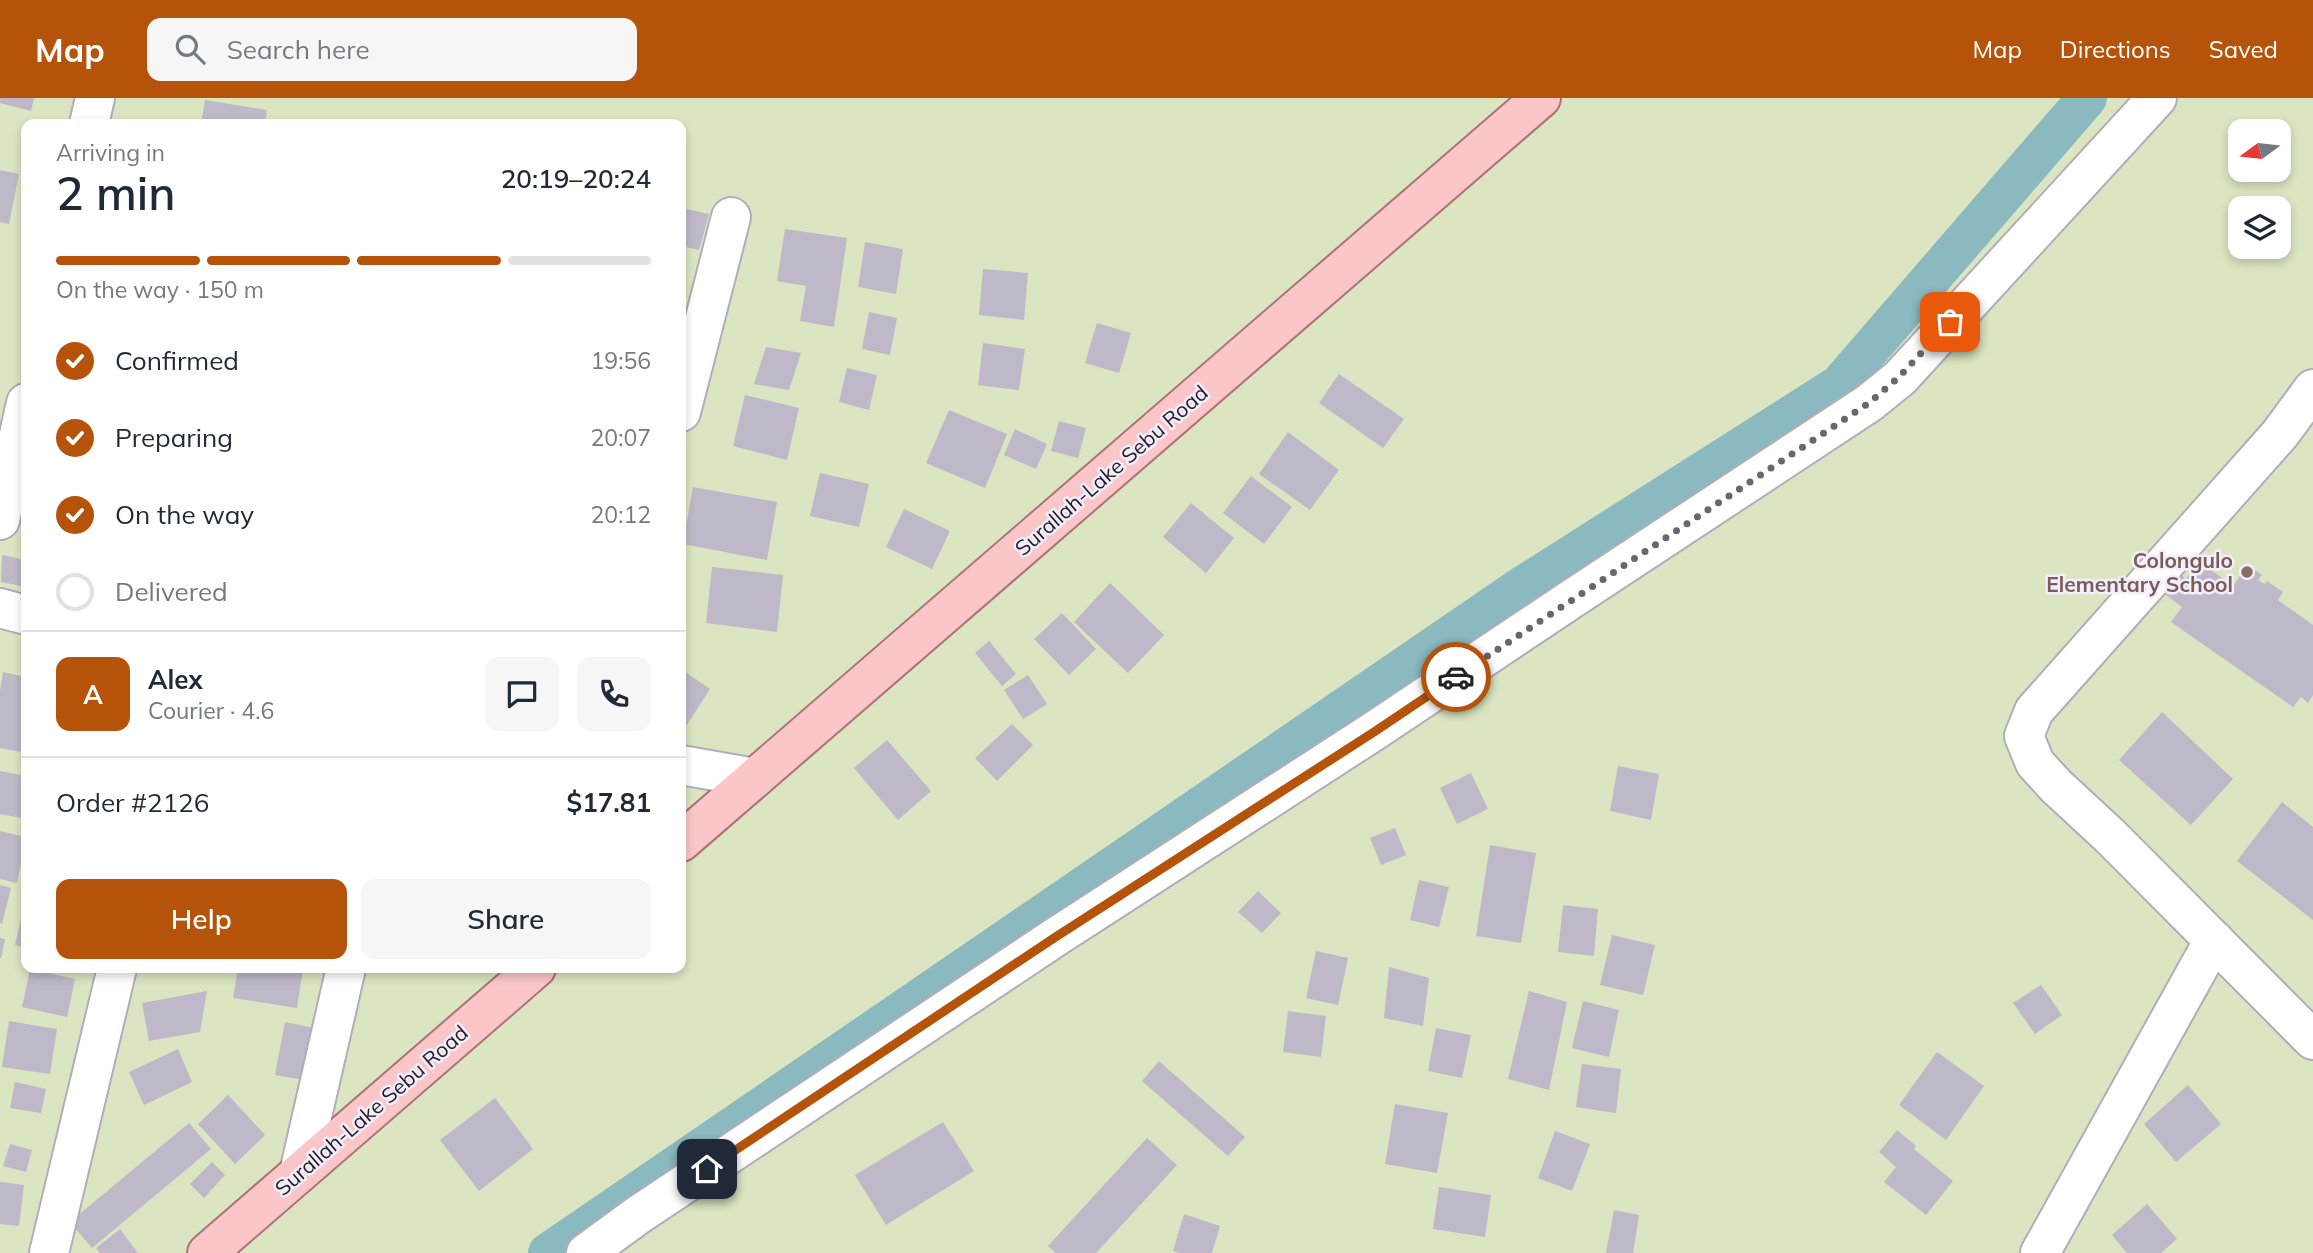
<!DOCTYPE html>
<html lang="en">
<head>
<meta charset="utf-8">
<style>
	body { margin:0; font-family:Mulish,sans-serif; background:#f6f6f7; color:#1f2937; height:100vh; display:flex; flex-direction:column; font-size:26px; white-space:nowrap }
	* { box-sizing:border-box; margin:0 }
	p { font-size:23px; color:#747a83 }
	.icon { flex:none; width:38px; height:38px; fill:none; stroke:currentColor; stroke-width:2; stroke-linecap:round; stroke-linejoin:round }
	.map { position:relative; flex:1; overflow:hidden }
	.sheet { position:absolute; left:21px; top:21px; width:665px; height:854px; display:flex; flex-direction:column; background:#fff; border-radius:14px; box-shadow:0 4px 10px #0003 }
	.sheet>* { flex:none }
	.needle { width:46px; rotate:255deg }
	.fabs { position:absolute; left:2228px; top:21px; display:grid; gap:14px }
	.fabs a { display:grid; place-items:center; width:63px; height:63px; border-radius:14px; background:#fff; box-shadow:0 4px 10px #0003; font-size:35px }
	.pin { position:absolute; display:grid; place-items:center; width:60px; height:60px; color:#fff; margin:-30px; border-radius:14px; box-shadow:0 4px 10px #0006 }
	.courier { position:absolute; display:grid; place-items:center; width:70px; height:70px; margin:-35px; border:5px solid #b45309; border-radius:50%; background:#fff; color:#222; box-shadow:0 2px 9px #0007 }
	.summary em { font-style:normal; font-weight:600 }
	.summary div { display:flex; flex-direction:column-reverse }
	.summary { display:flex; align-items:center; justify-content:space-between; height:119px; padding:0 35px }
	h1 { font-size:46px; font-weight:600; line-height:52px }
	.bar { display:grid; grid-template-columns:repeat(4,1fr); gap:10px 7px; align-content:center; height:84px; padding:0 35px }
	.bar i { height:9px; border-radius:5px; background:#e0e1e3 }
	.bar .on { background:#b45309 }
	.bar p { grid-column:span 4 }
	.line { display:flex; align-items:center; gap:18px; padding:0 35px; border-top:2px solid #e0e1e3 }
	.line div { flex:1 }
	.round { display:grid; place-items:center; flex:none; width:74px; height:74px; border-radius:14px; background:#f6f6f7 }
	ol { padding:0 35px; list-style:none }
	li { display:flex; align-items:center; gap:21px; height:77px }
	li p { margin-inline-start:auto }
	li .icon { padding:7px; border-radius:50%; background:#b45309; color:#fff; stroke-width:4 }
	li:last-child { color:#747a83 }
	li i { width:38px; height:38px; border:4px solid #e0e1e3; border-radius:50% }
	.primary-button { display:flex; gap:14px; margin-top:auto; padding:14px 35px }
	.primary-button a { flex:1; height:80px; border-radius:14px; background:#b45309; color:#fff; font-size:28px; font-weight:600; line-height:80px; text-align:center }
	.primary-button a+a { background:#f6f6f7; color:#1f2937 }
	header { display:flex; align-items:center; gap:42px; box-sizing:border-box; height:98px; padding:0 35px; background:#b45309; color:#fff }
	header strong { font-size:33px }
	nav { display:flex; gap:38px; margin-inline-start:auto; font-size:24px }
	.search { width:490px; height:63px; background:#f6f6f7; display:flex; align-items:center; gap:18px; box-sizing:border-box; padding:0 24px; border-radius:14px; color:#747a83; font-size:26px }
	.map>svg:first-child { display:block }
	.green { fill:#dbe5c1; fill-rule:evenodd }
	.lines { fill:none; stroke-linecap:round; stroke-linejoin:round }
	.canal { stroke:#8ab9bf; stroke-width:40 }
	.building { fill:#bfb8c8 }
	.minor-casing { stroke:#b2acbb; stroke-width:42 }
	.major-casing { stroke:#ab7277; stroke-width:42 }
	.minor { stroke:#fff; stroke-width:38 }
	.major { stroke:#fac6c8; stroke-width:38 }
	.done { stroke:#6a6670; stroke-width:7; stroke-dasharray:0 12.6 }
	.route { stroke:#b45309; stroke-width:9 }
	.education-dot { fill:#8d6e63; stroke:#f4edfe; stroke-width:2.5 }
	.labels { text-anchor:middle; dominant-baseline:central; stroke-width:5; stroke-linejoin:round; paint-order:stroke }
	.street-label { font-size:21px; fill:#201d23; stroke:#f4edfe }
	.education-label { font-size:21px; font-weight:bold; fill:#785e54; stroke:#f4edfe; text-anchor:end }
</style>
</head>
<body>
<header>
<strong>Map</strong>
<div class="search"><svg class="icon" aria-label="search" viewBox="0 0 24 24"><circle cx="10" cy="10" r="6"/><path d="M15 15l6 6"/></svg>Search here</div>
<nav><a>Map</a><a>Directions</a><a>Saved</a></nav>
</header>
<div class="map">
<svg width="2313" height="1155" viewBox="0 0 2313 1155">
	<rect width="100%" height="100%" fill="#f4edfe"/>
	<!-- green -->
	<path class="green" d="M0,0H2313V1155H0ZM26,26H681V870H26ZM2240,33H2278V72H2240ZM2240,110H2278V149H2240Z"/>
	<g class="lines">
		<!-- canal -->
		<path class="canal" d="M548,1155L1521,489L1839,287L2087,0"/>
	</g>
	<!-- building -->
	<g class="building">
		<path d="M0,0H34L31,13L0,5Z"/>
		<path d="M205,2L267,12L265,26H201Z"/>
		<path d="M0,72L19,76L9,126L0,124Z"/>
		<path d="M682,110L709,116L699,152L681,148Z"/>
		<path d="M785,131L847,140L834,229L800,223L806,188L777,183Z"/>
		<path d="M865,144L903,151L896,196L858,189Z"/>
		<path d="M983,171L1028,175L1024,222L979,217Z"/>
		<path d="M869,214L897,220L890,257L862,251Z"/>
		<path d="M1097,225L1131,235L1119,275L1085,265Z"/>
		<path d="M983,245L1025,251L1019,292L978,287Z"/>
		<path d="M766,249L801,255L789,292L754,286Z"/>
		<path d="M847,270L877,277L869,312L839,304Z"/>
		<path d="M1339,276L1404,321L1383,350L1319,305Z"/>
		<path d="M745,297L799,310L787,362L733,348Z"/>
		<path d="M949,312L1007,336L985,390L926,365Z"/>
		<path d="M1059,323L1086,330L1078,360L1051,353Z"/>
		<path d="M1015,331L1047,346L1036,371L1004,357Z"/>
		<path d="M1288,334L1339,372L1310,412L1259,376Z"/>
		<path d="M820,375L869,386L859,429L810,418Z"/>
		<path d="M1251,378L1292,409L1264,446L1223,415Z"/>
		<path d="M693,389L777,404L767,462L683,446Z"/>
		<path d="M1191,405L1234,440L1206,475L1163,439Z"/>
		<path d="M904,411L950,433L932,471L886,449Z"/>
		<path d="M2,457L26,462V489L1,484Z"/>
		<path d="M2248,467L2262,477L2258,482L2265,486L2267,483L2283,494L2278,502L2313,527V597L2308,605L2301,599L2293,609L2171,524L2182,509L2166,497L2181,477L2186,481L2192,472L2200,478L2207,469L2233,488Z"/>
		<path d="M712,469L783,477L777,534L706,525Z"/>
		<path d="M1110,485L1164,537L1128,575L1074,524Z"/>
		<path d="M1062,515L1096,551L1069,577L1034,541Z"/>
		<path d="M989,543L1016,576L1002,588L975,555Z"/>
		<path d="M681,571L710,591L681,636Z"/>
		<path d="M3,574L26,579V655L0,650V593Z"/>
		<path d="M1028,577L1047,606L1023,621L1004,592Z"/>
		<path d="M2162,614L2233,681L2191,727L2119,662Z"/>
		<path d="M1012,626L1033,647L997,683L975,660Z"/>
		<path d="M887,642L931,693L898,722L854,670Z"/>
		<path d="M1618,668L1659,676L1651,722L1610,713Z"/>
		<path d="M0,673L26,678V721L0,716Z"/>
		<path d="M1471,675L1488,711L1457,726L1440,690Z"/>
		<path d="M2282,704L2313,729V822L2237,763Z"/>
		<path d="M1395,730L1406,757L1381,767L1370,740Z"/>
		<path d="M0,733L26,739L17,785L0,781Z"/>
		<path d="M1490,747L1536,755L1521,845L1476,838Z"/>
		<path d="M1419,782L1449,789L1439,829L1410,822Z"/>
		<path d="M0,787L11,790L2,826L0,825Z"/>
		<path d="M1258,793L1281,815L1262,835L1238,814Z"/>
		<path d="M25,803L26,804V850L15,847Z"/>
		<path d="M1563,807L1598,811L1594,858L1558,854Z"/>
		<path d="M1612,837L1655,847L1643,897L1600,887Z"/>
		<path d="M0,840L5,841L1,860H0Z"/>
		<path d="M1316,853L1348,860L1338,907L1306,900Z"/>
		<path d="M1389,869L1429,880L1423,928L1384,920Z"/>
		<path d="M238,870H303L297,910L233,900Z"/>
		<path d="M30,871L75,881L67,919L22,909Z"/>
		<path d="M2041,887L2062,917L2035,936L2013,905Z"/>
		<path d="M207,893L200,934L149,943L142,905Z"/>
		<path d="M1529,893L1567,904L1549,992L1508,981Z"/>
		<path d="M1583,903L1619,912L1609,959L1572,950Z"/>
		<path d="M1288,913L1326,918L1321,959L1283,954Z"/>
		<path d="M9,923L57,931L50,976L2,969Z"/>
		<path d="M285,924L314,930L304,982L275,977Z"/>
		<path d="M1436,930L1471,937L1462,980L1428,973Z"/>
		<path d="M178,951L192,984L144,1007L129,974Z"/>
		<path d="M1937,954L1984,988L1946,1042L1899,1007Z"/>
		<path d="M1159,963L1245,1039L1228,1058L1142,983Z"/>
		<path d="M1582,966L1621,971L1616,1015L1576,1009Z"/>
		<path d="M15,984L46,991L41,1015L10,1010Z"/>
		<path d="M2188,987L2221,1026L2176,1064L2144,1026Z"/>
		<path d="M228,997L265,1037L235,1066L198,1026Z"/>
		<path d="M495,1000L533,1051L479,1093L440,1042Z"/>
		<path d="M1395,1006L1448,1015L1437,1075L1385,1066Z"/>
		<path d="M943,1024L974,1073L886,1127L855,1077Z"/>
		<path d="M189,1025L211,1051L92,1150L70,1124Z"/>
		<path d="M1897,1032L1916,1048L1914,1051L1953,1083L1926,1117L1884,1084L1896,1069L1879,1054Z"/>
		<path d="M1555,1033L1590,1046L1572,1093L1538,1080Z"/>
		<path d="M1147,1040L1177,1067L1096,1155H1056L1048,1148Z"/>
		<path d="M10,1046L32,1052L26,1074L3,1068Z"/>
		<path d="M212,1064L225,1077L204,1100L190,1086Z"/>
		<path d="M0,1084L24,1087L19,1128L0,1126Z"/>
		<path d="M1439,1089L1491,1097L1485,1139L1433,1131Z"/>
		<path d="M2147,1106L2177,1141L2161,1155H2127L2112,1137Z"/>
		<path d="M1614,1112L1639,1117L1633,1155H1606Z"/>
		<path d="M1184,1116L1220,1128L1212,1155H1180L1173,1153Z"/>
		<path d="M120,1131L138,1155H100L96,1150Z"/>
	</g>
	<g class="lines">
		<defs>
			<g id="minor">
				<path d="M89,26L95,0"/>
				<path d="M2313,291L2280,336L2034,613L2024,638L2035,665L2056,688L2110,738L2313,942"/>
				<path d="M681,314L731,119"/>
				<path d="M0,422L26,305"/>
				<path d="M0,510L26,517"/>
				<path d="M681,667L755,680"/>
				<path d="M299,1075L346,870"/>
				<path d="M49,1155L117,870"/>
				<path d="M586,1155L638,1117L1054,840L1374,633L1570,502L1869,305L1900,280L2157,0"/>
				<path d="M2040,1155L2214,842"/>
			</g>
			<g id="major">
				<path d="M681,744L1541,0"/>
				<path d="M207,1155L536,870"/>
			</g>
		</defs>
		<!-- minor casing -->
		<use href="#minor" class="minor-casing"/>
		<!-- major casing -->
		<use href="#major" class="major-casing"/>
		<!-- minor -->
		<use href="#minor" class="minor"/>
		<!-- major -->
		<use href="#major" class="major"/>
	</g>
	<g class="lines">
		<!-- done -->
		<path class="done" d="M1456,579L1869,305L1899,279L1950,224"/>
		<!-- route -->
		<path class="route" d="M707,1071L1054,840L1374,634L1456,579"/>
	</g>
	<!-- markers -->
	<circle class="education-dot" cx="2247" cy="474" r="7"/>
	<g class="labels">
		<!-- street labels -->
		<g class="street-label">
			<text transform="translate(1111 372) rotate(-41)">Surallah-Lake Sebu Road</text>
			<text transform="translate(371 1012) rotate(-41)">Surallah-Lake Sebu Road</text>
		</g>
		<!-- education labels -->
		<g class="education-label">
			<text x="2233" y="462">Colongulo<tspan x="2233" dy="24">Elementary School</tspan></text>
		</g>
	</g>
</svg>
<div class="fabs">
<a><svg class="needle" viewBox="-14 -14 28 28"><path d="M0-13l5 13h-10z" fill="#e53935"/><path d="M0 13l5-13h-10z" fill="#747a83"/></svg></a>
<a><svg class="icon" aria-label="layers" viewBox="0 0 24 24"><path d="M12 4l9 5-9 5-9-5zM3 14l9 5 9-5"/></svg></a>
</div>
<div class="pin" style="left:1950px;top:224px;background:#ea580c"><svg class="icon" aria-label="bag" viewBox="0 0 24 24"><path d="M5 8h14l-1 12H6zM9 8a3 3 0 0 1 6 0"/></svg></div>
<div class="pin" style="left:707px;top:1071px;background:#1f2937"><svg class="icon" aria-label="home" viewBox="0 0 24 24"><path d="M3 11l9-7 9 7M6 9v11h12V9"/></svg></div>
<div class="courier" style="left:1456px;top:579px"><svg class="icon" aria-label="car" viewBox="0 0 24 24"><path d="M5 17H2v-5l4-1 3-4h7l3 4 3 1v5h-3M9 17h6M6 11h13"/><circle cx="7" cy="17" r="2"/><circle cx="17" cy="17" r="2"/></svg></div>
<section class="sheet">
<div class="summary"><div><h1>2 min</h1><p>Arriving in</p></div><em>20:19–20:24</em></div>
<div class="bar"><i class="on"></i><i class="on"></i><i class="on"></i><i></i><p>On the way · 150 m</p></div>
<ol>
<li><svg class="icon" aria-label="check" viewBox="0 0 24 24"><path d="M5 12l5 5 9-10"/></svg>Confirmed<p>19:56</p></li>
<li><svg class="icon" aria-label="check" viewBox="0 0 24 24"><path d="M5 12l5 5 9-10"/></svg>Preparing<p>20:07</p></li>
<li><svg class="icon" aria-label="check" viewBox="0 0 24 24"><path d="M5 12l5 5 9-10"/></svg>On the way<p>20:12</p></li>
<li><i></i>Delivered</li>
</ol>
<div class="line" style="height:126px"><b class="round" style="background:#b45309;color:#fff">A</b><div><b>Alex</b><p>Courier · 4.6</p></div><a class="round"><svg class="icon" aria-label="chat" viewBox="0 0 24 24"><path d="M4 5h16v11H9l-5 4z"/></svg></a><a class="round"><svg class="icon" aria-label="phone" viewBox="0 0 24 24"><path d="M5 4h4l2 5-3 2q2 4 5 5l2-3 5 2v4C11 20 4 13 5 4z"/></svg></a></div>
<div class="line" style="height:91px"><div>Order #2126</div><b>$17.81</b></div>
<div class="primary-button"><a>Help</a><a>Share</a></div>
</section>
</div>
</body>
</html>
